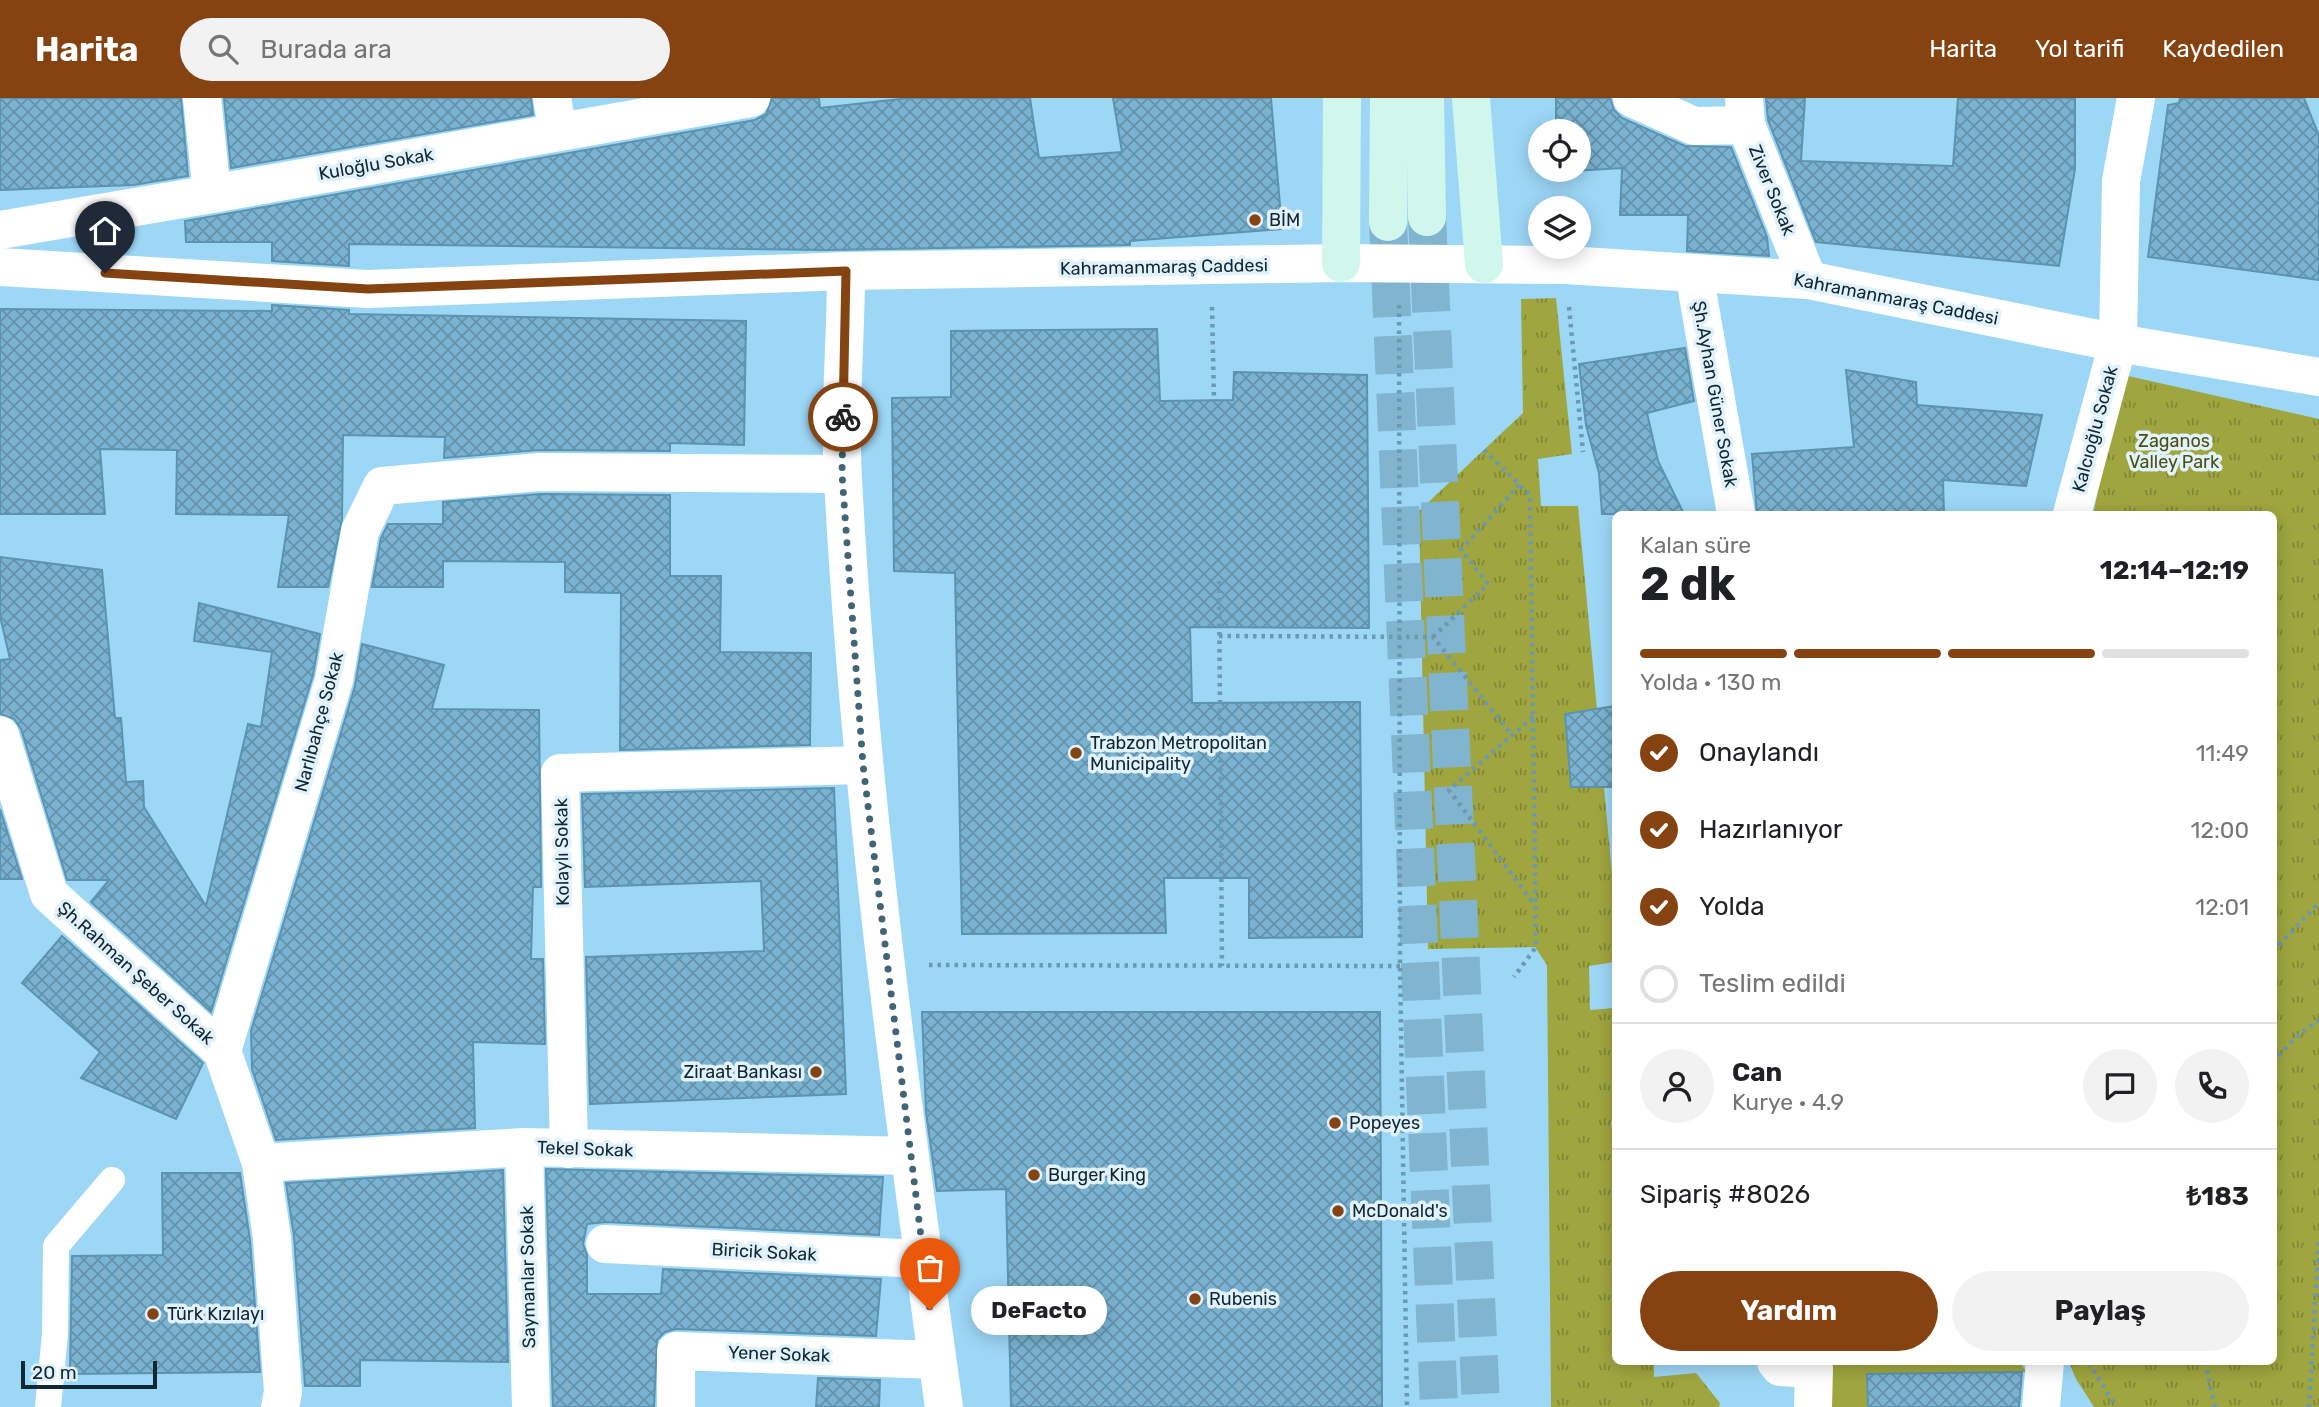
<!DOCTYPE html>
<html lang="tr">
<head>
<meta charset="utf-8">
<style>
	body { margin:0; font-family:Rubik,sans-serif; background:#f2f2f2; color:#202124; height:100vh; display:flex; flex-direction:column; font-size:26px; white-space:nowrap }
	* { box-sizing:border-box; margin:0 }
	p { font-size:23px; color:#757577 }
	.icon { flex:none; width:38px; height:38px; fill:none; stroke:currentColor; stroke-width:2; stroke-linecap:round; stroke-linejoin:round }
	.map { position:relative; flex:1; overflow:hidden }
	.sheet { position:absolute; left:1612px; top:413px; width:665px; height:854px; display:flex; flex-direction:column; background:#fff; border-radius:10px; box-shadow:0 4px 18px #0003 }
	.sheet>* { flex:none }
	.buttons { position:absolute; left:1528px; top:21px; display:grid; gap:14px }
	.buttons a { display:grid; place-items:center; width:63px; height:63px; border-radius:50%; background:#fff; box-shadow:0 4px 18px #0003; font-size:35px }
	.scale { position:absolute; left:21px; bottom:18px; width:136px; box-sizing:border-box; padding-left:7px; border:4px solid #102833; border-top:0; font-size:19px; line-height:24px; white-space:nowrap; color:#102833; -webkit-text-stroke:5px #e1f2fb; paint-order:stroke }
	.pin { position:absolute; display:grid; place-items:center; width:60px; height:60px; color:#fff; margin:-72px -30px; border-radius:50% 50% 50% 0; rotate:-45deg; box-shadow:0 0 7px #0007 }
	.pin .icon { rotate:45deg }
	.courier { position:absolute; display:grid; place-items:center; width:70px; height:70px; margin:-35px; border:5px solid #854311; border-radius:50%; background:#fff; color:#222; box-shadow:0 2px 9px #0007 }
	.bubble { position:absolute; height:49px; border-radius:24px; background:#fff; box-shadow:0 4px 18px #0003; font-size:23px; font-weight:700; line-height:49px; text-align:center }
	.head em { font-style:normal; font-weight:700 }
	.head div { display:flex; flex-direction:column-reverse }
	.head { display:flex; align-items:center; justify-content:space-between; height:119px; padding:0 28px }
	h1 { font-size:46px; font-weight:700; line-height:52px }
	.bar { display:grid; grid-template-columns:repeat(4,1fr); gap:10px 7px; align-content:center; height:84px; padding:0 28px }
	.bar i { height:9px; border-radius:5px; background:#e0e0e0 }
	.bar .active { background:#854311 }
	.bar p { grid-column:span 4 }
	.line { display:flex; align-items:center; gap:18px; padding:0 28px; border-top:2px solid #e0e0e0 }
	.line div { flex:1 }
	.round { display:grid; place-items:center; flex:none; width:74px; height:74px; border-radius:37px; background:#f2f2f2 }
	ol { padding:0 28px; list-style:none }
	li { display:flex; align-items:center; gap:21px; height:77px }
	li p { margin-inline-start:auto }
	li .icon { padding:7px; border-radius:50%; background:#854311; color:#fff; stroke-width:4 }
	li:last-child { color:#757577 }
	li i { width:38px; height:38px; border:4px solid #e0e0e0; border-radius:50% }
	.cta { display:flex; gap:14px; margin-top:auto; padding:14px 28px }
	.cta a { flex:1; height:80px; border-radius:42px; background:#854311; color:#fff; font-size:28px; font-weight:700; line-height:80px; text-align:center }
	.cta a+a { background:#f2f2f2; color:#202124 }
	header { display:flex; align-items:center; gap:42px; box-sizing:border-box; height:98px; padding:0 35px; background:#854311; color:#fff }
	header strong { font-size:33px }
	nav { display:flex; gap:38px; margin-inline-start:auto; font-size:24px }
	.search { width:490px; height:63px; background:#f2f2f2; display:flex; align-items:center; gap:18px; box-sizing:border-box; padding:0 24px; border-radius:38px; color:#757577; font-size:26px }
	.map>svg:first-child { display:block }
	.park { fill:url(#park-tufts) }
	.garden { fill:#a0a63f }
	.building { fill:url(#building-cross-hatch); stroke:#5b93b0; stroke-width:2 }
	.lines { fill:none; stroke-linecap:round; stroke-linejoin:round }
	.secondary-tunnel { stroke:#81b4cf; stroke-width:38; stroke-dasharray:38 19; stroke-linecap:butt }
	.path { stroke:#6b99b1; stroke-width:4.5; stroke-dasharray:3.5 5; stroke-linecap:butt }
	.service { stroke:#fff; stroke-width:26 }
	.pedestrian { stroke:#fff; stroke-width:38 }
	.minor { stroke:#fff; stroke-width:38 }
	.tertiary { stroke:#fff; stroke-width:38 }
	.secondary { stroke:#d1f6ec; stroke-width:38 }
	.done { stroke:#416577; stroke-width:7; stroke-dasharray:0 12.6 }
	.route { stroke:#854311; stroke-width:9 }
	.poi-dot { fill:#854311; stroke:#e1f2fb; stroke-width:2.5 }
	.labels { text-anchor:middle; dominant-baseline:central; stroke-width:7; stroke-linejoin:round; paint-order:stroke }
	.street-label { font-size:18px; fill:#102833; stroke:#e1f2fb }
	.poi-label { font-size:18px; fill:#102833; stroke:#e1f2fb; text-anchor:start }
	.park-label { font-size:18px; fill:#4c4f14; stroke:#e1f2fb }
</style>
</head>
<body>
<header>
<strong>Harita</strong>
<div class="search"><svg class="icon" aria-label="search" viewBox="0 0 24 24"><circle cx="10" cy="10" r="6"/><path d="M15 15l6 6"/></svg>Burada ara</div>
<nav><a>Harita</a><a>Yol tarifi</a><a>Kaydedilen</a></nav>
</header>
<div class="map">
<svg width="2319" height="1309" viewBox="0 0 2319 1309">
	<defs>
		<pattern id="park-tufts" width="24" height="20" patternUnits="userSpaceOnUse" patternTransform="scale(1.75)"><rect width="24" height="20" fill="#a0a63f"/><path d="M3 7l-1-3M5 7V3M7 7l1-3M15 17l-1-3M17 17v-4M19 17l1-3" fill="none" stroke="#818735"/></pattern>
		<pattern id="building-cross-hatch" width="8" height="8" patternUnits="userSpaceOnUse" patternTransform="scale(1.75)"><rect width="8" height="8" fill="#7ab3d1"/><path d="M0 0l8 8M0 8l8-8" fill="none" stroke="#6392aa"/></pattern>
	</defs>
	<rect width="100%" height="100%" fill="#9dd7f6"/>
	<!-- park -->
	<g class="park">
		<path d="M1556,200L1572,356L1538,361L1541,408H1578L1597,611L1565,616L1571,689H1604L1615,808V864L1589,868L1590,912L1615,910V1023L1611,1024L1615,1053V1264H1654V1279L1696,1275L1720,1305L1719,1309H1551L1547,867L1535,849L1428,851L1419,413L1523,315L1521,201Z"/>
		<path d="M2124,277L2319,321V1309H2094L2076,1281L2069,1264H2273V416H2093Z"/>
	</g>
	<!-- garden -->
	<path class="garden" d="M1830,1264H2019L2027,1274L1908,1275L1907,1309H1830Z"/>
	<!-- building -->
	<g class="building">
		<path d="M0,0H181L188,78L133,87L0,92Z"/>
		<path d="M224,0H531L533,17L231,70Z"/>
		<path d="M772,0H819L820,10L909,0H1030L1039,60L1122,54L1113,0H1271L1282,131L1130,143V147L826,152L349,146V168L272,163V144H186L185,123L755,22L766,16Z"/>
		<path d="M1556,0H1610L1614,12L1622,20L1685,48L1731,49L1767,139L1769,158L1687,153L1688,117H1620L1622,70L1557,74V72H1578V33H1556Z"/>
		<path d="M1766,0H1805L1801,63L1953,68L1958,0H2075V71L2059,168L1816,144L1768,22Z"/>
		<path d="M2180,0H2304L2319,38V182L2148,159L2168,7L2179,5Z"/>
		<path d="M272,207L349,212V216L746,223L744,347L670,345V353L539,352L444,360L445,339L343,337L342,421L328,489H278L289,417L176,416L177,352L100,351L105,416H0V211L272,213Z"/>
		<path d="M1157,231L1160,303L1233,302L1234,274L1367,277L1369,530L1190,529L1192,605L1360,604L1362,839L1249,840V780H1164L1166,835L962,836L955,475L894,473L892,300L951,299V233Z"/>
		<path d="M1685,250L1694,303L1647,315L1658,363L1684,416H1602L1599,375L1586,327L1579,266Z"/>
		<path d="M1846,272L1916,284L1917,307L2042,317L2026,388L1943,382L1944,416H1757L1752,356L1854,349Z"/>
		<path d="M540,396L670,397V478H721L720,554L811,555L810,647L620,652L621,495L565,494V464L443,463V489H372L381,440L388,426H443V404Z"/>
		<path d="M0,459L102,472L115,620H121L126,684L143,683L144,709L206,808L248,626L261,629L272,554L194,543L199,505L320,536L313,577L211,914L91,804L109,782H67L21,631L14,621L0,616V562L10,561L0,518Z"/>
		<path d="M362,546L444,567L432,611L539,612L541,789H533L531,861H543L545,946L473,944L475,1030L276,1042L252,971L251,933L355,588Z"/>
		<path d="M1615,608V689H1571L1565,616Z"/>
		<path d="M834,690L846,996L590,1006L586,859L764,853L761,783L585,789L582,696Z"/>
		<path d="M0,711L22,781H0Z"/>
		<path d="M62,838L203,965L176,1021L81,980L100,954L22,885Z"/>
		<path d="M922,914H1380L1382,1309H1011L1006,1091L937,1093L926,1014Z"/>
		<path d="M546,1071L883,1079L879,1137L606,1124L587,1126L583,1146L587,1157V1196H661L663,1171L881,1181L876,1238L676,1231L665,1234L657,1242L654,1309H553Z"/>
		<path d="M503,1072L508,1264L360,1262V1288H305L294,1138L286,1085Z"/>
		<path d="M162,1075H240L250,1142L260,1274L70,1276L72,1158L163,1157Z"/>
		<path d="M2022,1274L2019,1309H1868L1867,1276Z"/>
		<path d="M818,1280L880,1282L879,1309H816Z"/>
	</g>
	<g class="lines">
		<!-- secondary-tunnel -->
		<g class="secondary-tunnel">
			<path d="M1427,119L1481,1309"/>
			<path d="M1388,124L1439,1309"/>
		</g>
		<!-- path -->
		<g class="path">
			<path d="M1399,207L1400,868L1407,1309"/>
			<path d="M1212,209L1214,302"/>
			<path d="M1569,209L1583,354"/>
			<path d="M1484,352L1530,397L1536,849L1514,879"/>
			<path d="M1219,483L1222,868"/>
			<path d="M1219,538L1433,539L1512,637"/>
			<path d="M1433,539L1488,486L1461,452L1519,387"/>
			<path d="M1533,619L1449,692L1534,806"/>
			<path d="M2273,853L2319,805"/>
			<path d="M929,867L1400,868"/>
			<path d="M2273,964L2296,939L2319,922"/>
			<path d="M2205,1264L2215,1309"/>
			<path d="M2089,1265L2116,1309"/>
			<path d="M2309,1309L2319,1140"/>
		</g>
		<!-- service -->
		<path class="service" d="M48,1309L55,1236L56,1148L112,1082"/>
		<!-- pedestrian -->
		<g class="pedestrian">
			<path d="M0,132L212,96L202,0"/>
			<path d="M605,1146L923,1161"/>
			<path d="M676,1309V1253L937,1262"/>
		</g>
		<!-- minor -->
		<g class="minor">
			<path d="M552,0L558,33"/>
			<path d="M1632,0L1694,28L1746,27"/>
			<path d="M1744,0L1746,27L1808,182"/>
			<path d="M212,96L751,0"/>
			<path d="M846,173C846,242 839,311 843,380C859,691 901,1000 944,1309"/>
			<path d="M1694,175L1736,416"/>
			<path d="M2072,416L2118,245L2121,83L2136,0"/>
			<path d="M0,637L49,796L222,953"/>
			<path d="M524,1049L531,1309"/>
			<path d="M569,1051L560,675L863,667"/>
			<path d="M261,1065L524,1049L909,1058"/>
			<path d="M1776,1264L1780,1269L1814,1271L1813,1309"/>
			<path d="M280,1309L283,1294L272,1140L261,1065L222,953L334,582L360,433L382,388L539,374L842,376"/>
			<path d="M2041,1309L2045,1264"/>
		</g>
		<!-- tertiary -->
		<path class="tertiary" d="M0,169L368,191L846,173L1341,165L1565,167L1808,182L2118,245L2319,279"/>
		<!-- secondary -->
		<g class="secondary">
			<path d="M1425,0L1427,119"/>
			<path d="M1471,0L1484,166"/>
			<path d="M1388,124L1389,0"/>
			<path d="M1341,165L1342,0"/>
		</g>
	</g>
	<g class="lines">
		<!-- done -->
		<path class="done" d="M843,319L842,376L863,667L930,1212"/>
		<!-- route -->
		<path class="route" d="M105,175L368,191L846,173L843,319"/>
	</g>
	<!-- markers -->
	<g class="poi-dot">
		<circle cx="1255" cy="122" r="7"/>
		<circle cx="1076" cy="655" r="7"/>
		<circle cx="816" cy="974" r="7"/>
		<circle cx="1335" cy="1025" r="7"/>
		<circle cx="1034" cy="1077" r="7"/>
		<circle cx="1338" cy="1113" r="7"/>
		<circle cx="1195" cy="1201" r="7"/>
		<circle cx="153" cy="1216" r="7"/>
	</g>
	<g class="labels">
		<!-- street labels -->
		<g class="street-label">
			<text transform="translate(376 66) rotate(-10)">Kuloğlu Sokak</text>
			<text transform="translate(1772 92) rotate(68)">Ziver Sokak</text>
			<text transform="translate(1164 169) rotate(-1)">Kahramanmaraş Caddesi</text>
			<text transform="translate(1896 201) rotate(11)">Kahramanmaraş Caddesi</text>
			<text transform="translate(1715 296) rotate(80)">Şh.Ayhan Güner Sokak</text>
			<text transform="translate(2095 331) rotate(-75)">Kalcıoğlu Sokak</text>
			<text transform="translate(319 624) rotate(-75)">Narlıbahçe Sokak</text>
			<text transform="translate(562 754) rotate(-91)">Kolaylı Sokak</text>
			<text transform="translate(136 875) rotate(42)">Şh.Rahman Şeber Sokak</text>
			<text transform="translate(585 1051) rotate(2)">Tekel Sokak</text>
			<text transform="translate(764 1154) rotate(3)">Biricik Sokak</text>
			<text transform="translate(528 1179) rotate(-91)">Saymanlar Sokak</text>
			<text transform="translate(779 1256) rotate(2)">Yener Sokak</text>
		</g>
		<!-- poi labels -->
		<g class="poi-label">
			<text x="1269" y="122">BİM</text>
			<text x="1090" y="645">Trabzon Metropolitan<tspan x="1090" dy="21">Municipality</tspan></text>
			<text x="802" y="974" text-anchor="end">Ziraat Bankası</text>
			<text x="1349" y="1025">Popeyes</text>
			<text x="1048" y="1077">Burger King</text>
			<text x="1352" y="1113">McDonald's</text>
			<text x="1209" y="1201">Rubenis</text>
			<text x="167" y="1216">Türk Kızılayı</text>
		</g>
		<!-- park labels -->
		<g class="park-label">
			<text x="2174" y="343">Zaganos<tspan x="2174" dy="21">Valley Park</tspan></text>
		</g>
	</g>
</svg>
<div class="buttons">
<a><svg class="icon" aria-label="locate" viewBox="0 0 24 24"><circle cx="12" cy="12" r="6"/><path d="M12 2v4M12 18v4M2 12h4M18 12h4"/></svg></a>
<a><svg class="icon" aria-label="layers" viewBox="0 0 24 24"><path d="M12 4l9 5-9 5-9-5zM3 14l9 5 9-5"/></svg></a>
</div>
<div class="scale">20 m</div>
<div class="pin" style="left:930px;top:1212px;background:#ea580c"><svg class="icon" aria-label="bag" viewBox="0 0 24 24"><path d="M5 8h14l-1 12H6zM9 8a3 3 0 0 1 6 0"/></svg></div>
<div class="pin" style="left:105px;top:175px;background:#1f2937"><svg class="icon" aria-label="home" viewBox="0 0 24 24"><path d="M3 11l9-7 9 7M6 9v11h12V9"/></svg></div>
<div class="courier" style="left:843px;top:319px"><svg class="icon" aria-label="bike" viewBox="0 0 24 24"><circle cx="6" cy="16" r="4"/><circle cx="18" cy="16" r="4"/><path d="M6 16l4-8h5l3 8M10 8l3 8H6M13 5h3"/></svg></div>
<div class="bubble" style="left:971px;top:1188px;width:136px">DeFacto</div>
<section class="sheet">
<div class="head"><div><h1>2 dk</h1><p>Kalan süre</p></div><em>12:14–12:19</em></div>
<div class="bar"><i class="active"></i><i class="active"></i><i class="active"></i><i></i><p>Yolda · 130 m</p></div>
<ol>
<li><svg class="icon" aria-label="check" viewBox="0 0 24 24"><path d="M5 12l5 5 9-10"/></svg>Onaylandı<p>11:49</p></li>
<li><svg class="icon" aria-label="check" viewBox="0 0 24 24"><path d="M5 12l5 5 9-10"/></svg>Hazırlanıyor<p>12:00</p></li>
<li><svg class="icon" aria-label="check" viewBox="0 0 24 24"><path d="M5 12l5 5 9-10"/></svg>Yolda<p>12:01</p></li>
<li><i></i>Teslim edildi</li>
</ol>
<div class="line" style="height:126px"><a class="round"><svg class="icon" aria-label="person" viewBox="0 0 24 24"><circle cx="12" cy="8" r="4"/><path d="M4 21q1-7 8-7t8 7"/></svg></a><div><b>Can</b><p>Kurye · 4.9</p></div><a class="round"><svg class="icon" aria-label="chat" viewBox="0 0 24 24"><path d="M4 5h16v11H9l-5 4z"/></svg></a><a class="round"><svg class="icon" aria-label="phone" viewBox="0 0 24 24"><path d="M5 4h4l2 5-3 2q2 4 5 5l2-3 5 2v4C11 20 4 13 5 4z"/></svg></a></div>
<div class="line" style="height:91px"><div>Sipariş #8026</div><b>₺183</b></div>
<div class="cta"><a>Yardım</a><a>Paylaş</a></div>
</section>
</div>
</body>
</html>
